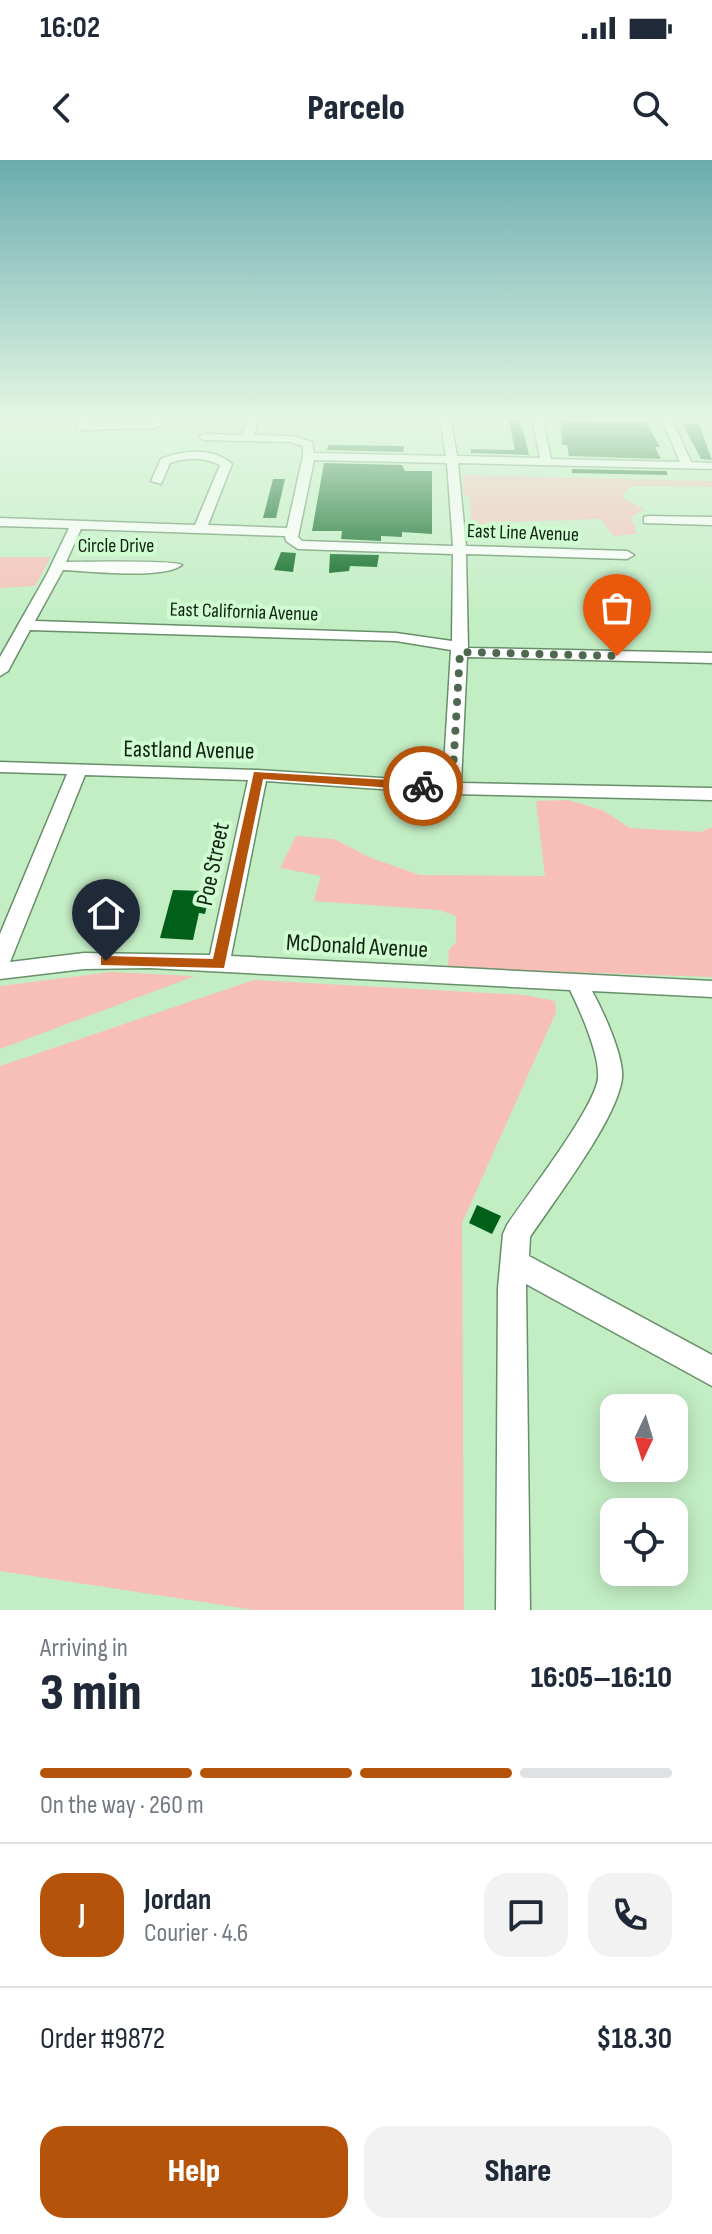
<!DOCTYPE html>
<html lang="en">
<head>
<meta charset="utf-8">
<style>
	body { margin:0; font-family:"Sofia Sans Condensed",sans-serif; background:#f2f2f3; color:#1f2937; height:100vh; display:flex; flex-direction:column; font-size:30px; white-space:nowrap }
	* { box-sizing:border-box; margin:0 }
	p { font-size:26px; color:#747a83 }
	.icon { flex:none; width:44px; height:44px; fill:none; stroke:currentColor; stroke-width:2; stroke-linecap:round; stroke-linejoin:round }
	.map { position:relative; height:1450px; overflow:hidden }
	.details { display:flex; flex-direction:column; background:#fff; flex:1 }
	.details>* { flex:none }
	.needle { width:52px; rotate:184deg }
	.tools { position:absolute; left:600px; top:1234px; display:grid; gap:16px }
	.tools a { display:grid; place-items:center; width:88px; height:88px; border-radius:16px; background:#fff; box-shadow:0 4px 20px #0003; font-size:40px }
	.pin { position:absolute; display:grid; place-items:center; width:68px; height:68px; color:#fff; margin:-82px -34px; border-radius:50% 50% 50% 0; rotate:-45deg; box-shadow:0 0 8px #0007 }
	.pin .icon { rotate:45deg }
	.courier { position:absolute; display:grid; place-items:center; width:80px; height:80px; margin:-40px; border:6px solid #b45309; border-radius:50%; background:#fff; color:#222; box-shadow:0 2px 10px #0007 }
	.overview em { font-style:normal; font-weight:800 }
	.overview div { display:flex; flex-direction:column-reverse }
	.overview { display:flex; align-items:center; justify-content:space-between; height:136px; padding:0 40px }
	h1 { font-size:52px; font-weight:800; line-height:60px }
	.bar { display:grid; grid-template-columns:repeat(4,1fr); gap:12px 8px; align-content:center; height:96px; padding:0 40px }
	.bar i { height:10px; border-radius:6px; background:#e0e1e3 }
	.bar .current { background:#b45309 }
	.bar p { grid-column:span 4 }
	.line { display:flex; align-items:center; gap:20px; padding:0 40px; border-top:2px solid #e0e1e3 }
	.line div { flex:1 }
	.round { display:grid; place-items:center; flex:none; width:84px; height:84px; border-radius:24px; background:#f2f2f3 }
	.action { display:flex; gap:16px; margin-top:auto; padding:16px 40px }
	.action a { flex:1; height:92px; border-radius:24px; background:#b45309; color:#fff; font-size:32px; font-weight:800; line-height:92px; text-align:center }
	.action a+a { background:#f2f2f3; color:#1f2937 }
	.status { display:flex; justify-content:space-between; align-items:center; height:56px; padding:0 40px; background:#fff; direction:ltr }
	.status svg { height:22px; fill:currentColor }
	header { display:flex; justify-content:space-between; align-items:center; height:104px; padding:0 40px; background:#fff; font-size:36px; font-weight:800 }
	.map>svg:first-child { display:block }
	.green { fill:#f7bfb8 }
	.building { fill:#00601a }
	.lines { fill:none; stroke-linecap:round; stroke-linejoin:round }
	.minor-casing { stroke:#678f69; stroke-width:3 }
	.major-casing { stroke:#678f69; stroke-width:3 }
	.minor { fill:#fff; fill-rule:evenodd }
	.major { fill:#fff; fill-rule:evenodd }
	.route { fill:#b45309 }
	.done { stroke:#4f6950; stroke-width:8; stroke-dasharray:0 14.4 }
	.labels { text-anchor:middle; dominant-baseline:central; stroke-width:8; stroke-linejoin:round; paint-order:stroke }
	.far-street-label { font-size:20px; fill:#112112; stroke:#d0fcd1 }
	.street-label { font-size:24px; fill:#112112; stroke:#d0fcd1 }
</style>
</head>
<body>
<div class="status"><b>16:02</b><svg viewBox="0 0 49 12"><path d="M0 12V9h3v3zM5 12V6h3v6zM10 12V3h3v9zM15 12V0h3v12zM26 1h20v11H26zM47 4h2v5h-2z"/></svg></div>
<header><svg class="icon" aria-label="back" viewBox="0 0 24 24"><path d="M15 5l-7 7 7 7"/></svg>Parcelo<svg class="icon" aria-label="search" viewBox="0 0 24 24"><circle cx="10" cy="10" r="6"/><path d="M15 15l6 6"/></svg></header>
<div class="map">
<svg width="712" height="1450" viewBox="0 0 712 1450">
	<rect width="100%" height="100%" fill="#c3eec4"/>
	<!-- green -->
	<g class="green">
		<path d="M463,315L712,321V327L631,326L623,334L625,339L644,349L631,357L637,374L614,376L600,359L499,362L475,372L472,369L470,338L463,333Z"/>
		<path d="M0,397H51L35,426L0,428Z"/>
		<path d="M568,640L602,650L630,668L701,672L712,667V817L448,808L449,790L456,782V756L439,750L314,741L321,716L280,708L296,676L334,679L371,698L420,715L545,716L536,641Z"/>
		<path d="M111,812L195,816L0,889V826Z"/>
		<path d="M254,820L524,835L555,841L556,852L462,1063L464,1450H255L0,1411V906Z"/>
	</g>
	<!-- building -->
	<g class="building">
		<path d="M508,257L520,258L529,295L471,293V289L515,290Z"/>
		<path d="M560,260L646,262L660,287H655L661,299L569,296L567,285H562Z"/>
		<path d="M682,263L699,264L712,300L701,299Z"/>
		<path d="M328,285H335L404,286L403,292L327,290Z"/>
		<path d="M324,303L402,305L405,311H432V374L402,372V377L381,376V381L341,379L342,371H312Z"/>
		<path d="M572,309L666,311L668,315L572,313Z"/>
		<path d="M273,319H285L276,358H263Z"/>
		<path d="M281,392L296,393L293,412L274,410Z"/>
		<path d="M330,394L379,395L377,407L350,406L349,411L329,413Z"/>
		<path d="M173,730L204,731L202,741H208L205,754L199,753L193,780L160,778Z"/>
		<path d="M477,1045L501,1056L492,1074L469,1063Z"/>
	</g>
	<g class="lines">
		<defs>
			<g id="minor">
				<path d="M81,257H91L88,264L152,262L164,257H177L154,268L81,270L76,267Z"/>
				<path d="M249,257H259L254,275L292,276L312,282L314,293L446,296L440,257H450L457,296L540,298L532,257H542L551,299L680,302L661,257H671L691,302L712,303V309L458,303L466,386L627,391L634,395L627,399L466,394L468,488L712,493V503L467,497L461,623L712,628V640L452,634L266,621L231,796L712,821V837L592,831C603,851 624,896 622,918C618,958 554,1041 530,1077L529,1096L712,1195V1226L526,1124L530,1450H496L498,1128L503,1074L507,1065C527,1035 595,948 598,918C600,895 580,850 570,830L150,808L84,809L0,819V774L67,614L0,612V602L258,610L443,622L451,490L396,481L30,470L8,511L0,516V497L47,414L69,368L0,366V358L195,365L220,305C204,297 187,297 170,303L161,324L151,321L161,299C183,290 213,287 232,304L208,365L287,368L303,296V286L291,282L204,280L199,277L204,274L243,275ZM314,300L447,303L453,386L302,381L298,377ZM81,369L285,376L286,381L298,389L453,394L452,481L396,473L35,461L63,410C89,411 162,420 182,405C175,400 83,402 66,402ZM85,615L248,620L210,795L84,793L10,802Z"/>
				<path d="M648,356L712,357V365L644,363V357Z"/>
			</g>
			<path id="major" d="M687,257H712V261H694Z"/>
		</defs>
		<!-- minor casing -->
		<use href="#minor" class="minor-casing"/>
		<!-- major casing -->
		<use href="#major" class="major-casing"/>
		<!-- minor -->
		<use href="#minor" class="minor"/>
		<!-- major -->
		<use href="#major" class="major"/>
	</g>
	<!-- sky -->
	<linearGradient id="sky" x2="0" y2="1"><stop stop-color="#6bacaf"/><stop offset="0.56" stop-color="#e4f7e4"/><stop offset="1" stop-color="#e4f7e4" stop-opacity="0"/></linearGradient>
	<rect width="712" height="460" fill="url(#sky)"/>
	<!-- route -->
	<path class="route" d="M254,612L423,622L429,626L423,630L263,619L224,808L101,805V797L106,796L213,799Z"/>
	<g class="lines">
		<!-- done -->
		<path class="done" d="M423,626L452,628L460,492L617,496"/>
	</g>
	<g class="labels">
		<!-- far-street labels -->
		<g class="far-street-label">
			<text transform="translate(523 373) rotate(2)">East Line Avenue</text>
			<text x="116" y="386">Circle Drive</text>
			<text transform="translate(244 452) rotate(2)">East California Avenue</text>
		</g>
		<!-- street labels -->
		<g class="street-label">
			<text transform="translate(189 590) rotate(1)">Eastland Avenue</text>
			<text transform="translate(213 704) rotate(-78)">Poe Street</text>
			<text transform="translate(357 786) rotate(3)">McDonald Avenue</text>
		</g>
	</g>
</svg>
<div class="tools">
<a><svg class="needle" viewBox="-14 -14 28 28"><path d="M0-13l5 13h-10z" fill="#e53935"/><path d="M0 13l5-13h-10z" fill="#747a83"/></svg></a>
<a><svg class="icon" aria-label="locate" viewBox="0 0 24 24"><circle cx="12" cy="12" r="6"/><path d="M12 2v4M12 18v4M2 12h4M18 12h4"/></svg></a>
</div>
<div class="pin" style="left:617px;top:496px;background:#ea580c"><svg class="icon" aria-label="bag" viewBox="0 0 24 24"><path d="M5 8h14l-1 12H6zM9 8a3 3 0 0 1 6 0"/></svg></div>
<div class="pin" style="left:106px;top:801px;background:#1f2937"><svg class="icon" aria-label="home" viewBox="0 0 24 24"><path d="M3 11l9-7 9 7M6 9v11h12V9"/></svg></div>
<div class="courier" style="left:423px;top:626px"><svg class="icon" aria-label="bike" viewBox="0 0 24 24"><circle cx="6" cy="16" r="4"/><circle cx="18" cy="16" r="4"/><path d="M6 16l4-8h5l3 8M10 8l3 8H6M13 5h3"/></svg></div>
</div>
<section class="details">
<div class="overview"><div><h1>3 min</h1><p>Arriving in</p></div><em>16:05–16:10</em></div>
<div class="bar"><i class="current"></i><i class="current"></i><i class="current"></i><i></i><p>On the way · 260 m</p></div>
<div class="line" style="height:144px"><b class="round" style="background:#b45309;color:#fff">J</b><div><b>Jordan</b><p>Courier · 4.6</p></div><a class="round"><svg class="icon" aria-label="chat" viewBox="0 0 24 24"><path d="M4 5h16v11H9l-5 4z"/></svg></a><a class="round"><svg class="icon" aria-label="phone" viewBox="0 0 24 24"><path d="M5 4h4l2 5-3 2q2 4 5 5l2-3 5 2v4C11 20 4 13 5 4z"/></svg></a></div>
<div class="line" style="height:104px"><div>Order #9872</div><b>$18.30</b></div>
<div class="action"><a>Help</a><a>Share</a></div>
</section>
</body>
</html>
